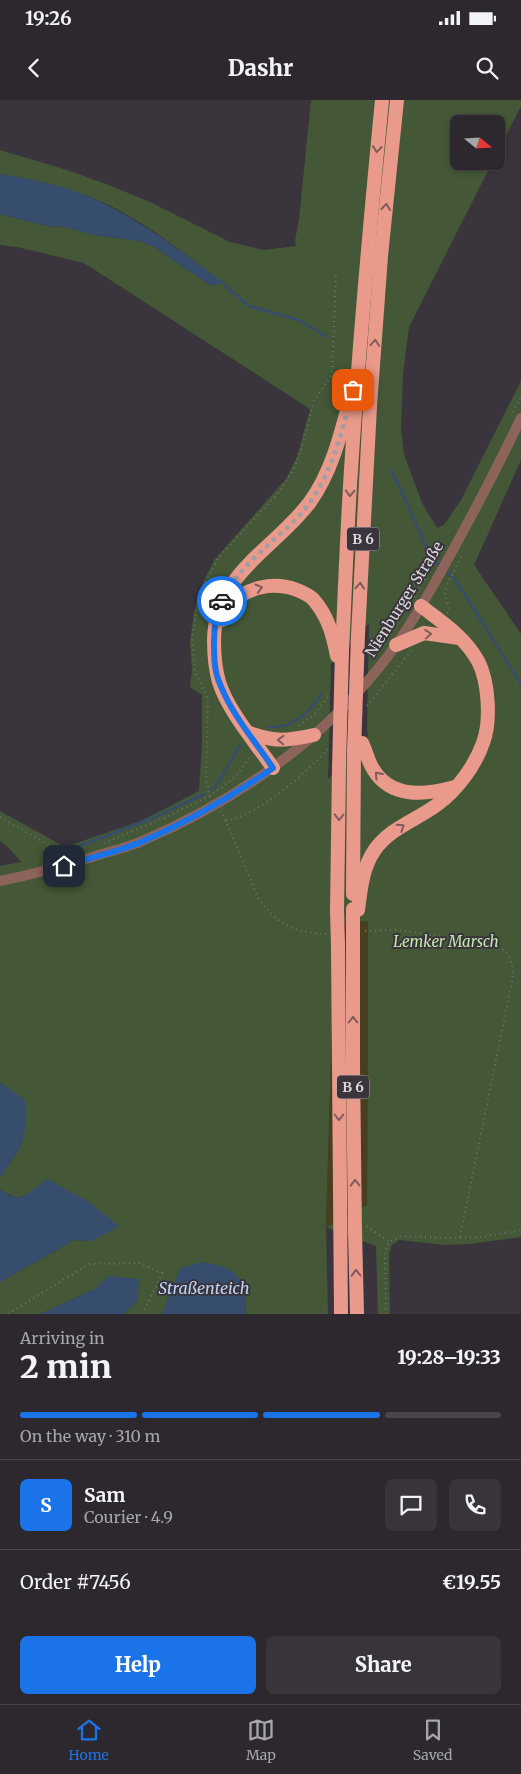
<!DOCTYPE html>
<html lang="en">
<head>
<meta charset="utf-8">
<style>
	body { margin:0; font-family:Merriweather,serif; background:#383439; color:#f1f3f6; height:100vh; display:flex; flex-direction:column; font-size:19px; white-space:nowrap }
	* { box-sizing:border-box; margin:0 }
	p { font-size:16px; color:#a6a6aa }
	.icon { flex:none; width:28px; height:28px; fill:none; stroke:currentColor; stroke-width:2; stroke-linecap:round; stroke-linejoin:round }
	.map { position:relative; height:1214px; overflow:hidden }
	.details { display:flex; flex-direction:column; background:#2c282d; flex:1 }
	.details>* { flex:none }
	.needle { width:32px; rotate:108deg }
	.buttons { position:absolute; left:450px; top:15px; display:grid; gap:10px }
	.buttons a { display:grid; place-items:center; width:55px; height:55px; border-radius:8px; background:#2c282d; box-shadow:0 2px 8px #0003,0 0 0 1px #484449; font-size:25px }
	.pin { position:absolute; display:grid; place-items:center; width:42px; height:42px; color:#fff; margin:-21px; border-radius:10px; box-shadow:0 2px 8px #0006 }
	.courier { position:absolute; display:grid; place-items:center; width:50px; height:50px; margin:-25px; border:4px solid #1a73e8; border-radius:50%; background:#fff; color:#222; box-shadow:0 1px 6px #0007 }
	.head em { font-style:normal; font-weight:800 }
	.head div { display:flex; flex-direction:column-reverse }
	.head { display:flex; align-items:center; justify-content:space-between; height:85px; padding:0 20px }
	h1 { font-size:32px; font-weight:800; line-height:38px }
	.bar { display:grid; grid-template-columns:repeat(4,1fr); gap:8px 5px; align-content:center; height:60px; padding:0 20px }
	.bar i { height:6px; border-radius:4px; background:#484449 }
	.bar .active { background:#1a73e8 }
	.bar p { grid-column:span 4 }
	.line { display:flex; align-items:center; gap:12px; padding:0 20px; border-top:1px solid #484449 }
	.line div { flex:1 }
	.round { display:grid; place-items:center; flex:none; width:52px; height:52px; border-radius:8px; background:#383439 }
	.button { display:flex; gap:10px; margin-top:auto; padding:10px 20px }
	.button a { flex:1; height:58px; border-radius:8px; background:#1a73e8; color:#fff; font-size:20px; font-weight:800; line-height:58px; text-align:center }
	.button a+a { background:#383439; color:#f1f3f6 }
	.status { display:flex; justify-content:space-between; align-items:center; height:35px; padding:0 25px; background:#2c282d; direction:ltr }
	.status svg { height:14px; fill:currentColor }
	header { display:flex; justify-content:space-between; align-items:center; height:65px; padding:0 20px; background:#2c282d; font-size:22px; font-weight:800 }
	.tabs { display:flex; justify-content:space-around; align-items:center; height:70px; border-top:1px solid #484449; background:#2c282d; font-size:14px; color:#a6a6aa }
	.tabs a { display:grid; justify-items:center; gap:2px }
	.tabs .active { color:#1a73e8 }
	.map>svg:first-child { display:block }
	.green { fill:#445837; fill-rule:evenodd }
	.sand { fill:#473f1e }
	.water { fill:#364d6d }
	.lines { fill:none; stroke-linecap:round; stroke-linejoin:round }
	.stream { stroke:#364d6d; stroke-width:2.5 }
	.path { stroke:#747076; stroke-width:2; stroke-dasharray:1 4; stroke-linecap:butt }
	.tertiary { stroke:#8c645c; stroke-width:10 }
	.trunk { stroke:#ea9a8b; stroke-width:14 }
	.trunk-bridge { stroke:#ea9a8b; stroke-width:14 }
	.oneway { stroke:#805d5c }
	.done { stroke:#a39ea4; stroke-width:5; stroke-dasharray:0 9 }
	.route { stroke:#1a73e8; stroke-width:6 }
	.labels { text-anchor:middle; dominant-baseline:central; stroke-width:4; stroke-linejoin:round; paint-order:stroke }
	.shield { fill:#3a353c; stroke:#aba6ac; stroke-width:1 }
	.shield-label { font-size:14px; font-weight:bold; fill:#dbd7dc }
	.street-label { font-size:15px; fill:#dbd7dc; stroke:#3a353c }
	.park-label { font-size:15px; font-style:italic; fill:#c2e8aa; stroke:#3a353c }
	.water-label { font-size:16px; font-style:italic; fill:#bcd4f7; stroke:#3a353c }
</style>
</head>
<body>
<div class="status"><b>19:26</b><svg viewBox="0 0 49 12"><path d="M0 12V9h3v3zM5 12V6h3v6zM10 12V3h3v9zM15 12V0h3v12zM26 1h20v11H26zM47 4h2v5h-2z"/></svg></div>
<header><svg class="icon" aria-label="back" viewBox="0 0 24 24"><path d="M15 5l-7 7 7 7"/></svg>Dashr<svg class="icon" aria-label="search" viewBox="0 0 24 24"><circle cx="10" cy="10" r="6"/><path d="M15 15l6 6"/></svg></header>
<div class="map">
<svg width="521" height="1214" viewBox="0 0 521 1214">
	<rect width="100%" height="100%" fill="#3a353c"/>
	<!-- green -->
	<path class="green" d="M311,0H521V6L496,55V24H459V61H493L409,227L403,274L401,328L404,354L422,403L437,428L444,425L461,400L521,281V360L474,465L521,534V1137L469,1144L445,1145L399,1140L392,1145L389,1154L390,1214H378L376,1146L326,1127L328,1214H246L244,1186L180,1169L162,1214H123L137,1201L95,1189L40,1214H0V1182L74,1140L92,1141L34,1091C19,1100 14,1099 0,1089V1078L21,1046L9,989L0,982V766L21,762L9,748L0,741V711L65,747L141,721L199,691L202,644V595L190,587L192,571L190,543L194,511L202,484L215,459L286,379L297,357L310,309L84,163L17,147L0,145V114L52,127L62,126L94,135L139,141L153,146L211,186L222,182C180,151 139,116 90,97C60,86 31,79 0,74V50L67,70L111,86L150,102L230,142L264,150L296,146L295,141L299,119ZM369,523L367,630L368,636L328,679L331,564ZM368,822L367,1105L326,1127L335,826Z"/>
	<!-- sand -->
	<path class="sand" d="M368,821L367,1105L326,1127L335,825Z"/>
	<!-- water -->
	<g class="water">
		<path d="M0,74C31,79 63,85 92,98C140,119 181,152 223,182L211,186L153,146L139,141L94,135L62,126L52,127L0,114Z"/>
		<path d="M0,982L26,1001V1027L21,1046L0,1078Z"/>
		<path d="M47,1079L89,1102L119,1126L92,1141L74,1140L0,1182V1089L10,1096L23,1097Z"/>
		<path d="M201,1162C239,1167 244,1177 246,1214H162L180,1169Z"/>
		<path d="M108,1176L139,1179L137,1201L123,1214H40L95,1189Z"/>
	</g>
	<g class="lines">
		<!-- stream -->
		<g class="stream">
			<path d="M220,181L249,206L299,220L327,237"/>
			<path d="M391,369L432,459L441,467"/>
			<path d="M445,471L455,479L521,584"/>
			<path d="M268,627C275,627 283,627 289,624C302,619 315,605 322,593"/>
			<path d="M211,690L216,686L241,644"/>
			<path d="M69,750L151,719L204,694"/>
		</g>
		<!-- path -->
		<g class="path">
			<path d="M513,312L521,296"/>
			<path d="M433,465L440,451"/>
			<path d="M414,497L431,469"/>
			<path d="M447,513L449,509L445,494L446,487L463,453"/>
			<path d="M368,555C387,543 398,521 410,503"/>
			<path d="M367,606L411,551"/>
			<path d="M299,626L314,615L330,594"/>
			<path d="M210,697L206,679L208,600L195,571L192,537L197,508L205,483L218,458L280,391L295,367L304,340L314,301L332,274L336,173"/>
			<path d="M220,711L226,721L258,798C278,826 295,833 328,834"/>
			<path d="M0,717L52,747L60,756"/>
			<path d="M226,721C260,714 306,673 329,648"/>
			<path d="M104,743L167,717L209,696L224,686L238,674L251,655"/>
			<path d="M365,831L397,830L493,844C508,850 513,860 513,876L460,1137"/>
			<path d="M367,1126L389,1142"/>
			<path d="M8,1214L89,1164L139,1163L162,1173L143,1214"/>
			<path d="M386,1214L385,1154L389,1142L402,1136L446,1138L481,1137L521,1130"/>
		</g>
		<!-- tertiary -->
		<path class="tertiary" d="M0,781C35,774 68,765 102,754C115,750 129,747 142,741C231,703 315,646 377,570C405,536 427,497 448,459C474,412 498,366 521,318"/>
		<!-- trunk -->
		<g class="trunk">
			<path d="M222,520C224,515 226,510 229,506C246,487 273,481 297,490C302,492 309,495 313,499C328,516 333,535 337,556"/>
			<path d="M358,535L370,306L381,156L397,0"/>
			<path d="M396,545L424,533L459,538"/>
			<path d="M342,551C345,491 347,430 351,370C359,246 370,123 382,0"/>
			<path d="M249,633C276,642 286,641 314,635"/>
			<path d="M362,643C366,651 368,661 373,669C391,699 425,695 455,687"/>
			<path d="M273,668C256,643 228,611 219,582C215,568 214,554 214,540C215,473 275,449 310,402C331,373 340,337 349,303"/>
			<path d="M353,794L354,651"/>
			<path d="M358,810C361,789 362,769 374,751C389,728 417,720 438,704C457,690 475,666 483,643C491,622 489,582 478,561C465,537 442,522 421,506"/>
			<path d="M337,811L339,668"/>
			<path d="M338,845L341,1214"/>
			<path d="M355,1131L357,1214"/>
		</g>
		<!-- trunk-bridge -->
		<g class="trunk-bridge">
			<path d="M354,651L358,535"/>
			<path d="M339,668L342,551"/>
			<path d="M353,809V966L355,1131"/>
			<path d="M337,811L338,845"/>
		</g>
	</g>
	<!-- one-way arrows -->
	<defs><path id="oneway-chevron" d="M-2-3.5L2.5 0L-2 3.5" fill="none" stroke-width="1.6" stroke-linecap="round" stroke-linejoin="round" transform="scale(1.25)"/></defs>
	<g class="oneway">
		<use href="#oneway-chevron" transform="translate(377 49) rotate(96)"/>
		<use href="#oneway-chevron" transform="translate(386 107) rotate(-84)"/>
		<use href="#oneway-chevron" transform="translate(375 243) rotate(-86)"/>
		<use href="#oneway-chevron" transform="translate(350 393) rotate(93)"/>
		<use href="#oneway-chevron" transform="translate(360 486) rotate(-87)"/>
		<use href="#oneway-chevron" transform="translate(259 488) rotate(-16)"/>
		<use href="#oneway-chevron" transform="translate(428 534) rotate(-4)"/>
		<use href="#oneway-chevron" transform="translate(281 640) rotate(-178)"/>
		<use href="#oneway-chevron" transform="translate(378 675) rotate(-132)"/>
		<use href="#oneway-chevron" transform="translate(339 717) rotate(91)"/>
		<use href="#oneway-chevron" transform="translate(401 727) rotate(-34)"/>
		<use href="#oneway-chevron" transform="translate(353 920) rotate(-90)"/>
		<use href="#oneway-chevron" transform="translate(339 1017) rotate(90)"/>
		<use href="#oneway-chevron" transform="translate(355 1083) rotate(-91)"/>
		<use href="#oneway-chevron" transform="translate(356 1173) rotate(-91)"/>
	</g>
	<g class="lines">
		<!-- done -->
		<path class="done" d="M222,501C238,466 273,443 299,416C331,381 341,334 353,290"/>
		<!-- route -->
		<path class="route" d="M64,766C89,758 117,752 141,742C188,722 231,697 273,668C255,641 232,615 220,584C214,571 214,556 214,542C214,528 216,514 222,501"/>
	</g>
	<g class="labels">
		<!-- shield labels -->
		<g class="shield">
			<rect x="347" y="427.5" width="32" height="23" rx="4"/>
			<rect x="337" y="975.5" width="32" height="23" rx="4"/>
		</g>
		<g class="shield-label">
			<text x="363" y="439">B 6</text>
			<text x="353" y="987">B 6</text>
		</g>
		<!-- street labels -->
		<g class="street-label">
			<text transform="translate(404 499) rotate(-58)">Nienburger Straße</text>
		</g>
		<!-- park labels -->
		<g class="park-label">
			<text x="446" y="841">Lemker Marsch</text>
		</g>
		<!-- water labels -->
		<g class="water-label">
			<text x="204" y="1188">Straßenteich</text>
		</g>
	</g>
</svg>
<div class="buttons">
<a><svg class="needle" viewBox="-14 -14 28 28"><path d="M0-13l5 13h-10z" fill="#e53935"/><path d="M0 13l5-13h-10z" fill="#a6a6aa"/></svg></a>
</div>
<div class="pin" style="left:353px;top:290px;background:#ea580c"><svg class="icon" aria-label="bag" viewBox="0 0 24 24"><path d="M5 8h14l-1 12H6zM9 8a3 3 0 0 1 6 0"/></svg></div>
<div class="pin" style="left:64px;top:766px;background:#1f2937"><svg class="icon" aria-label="home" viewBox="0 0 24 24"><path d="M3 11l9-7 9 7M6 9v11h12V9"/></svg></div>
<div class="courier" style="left:222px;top:501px"><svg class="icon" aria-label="car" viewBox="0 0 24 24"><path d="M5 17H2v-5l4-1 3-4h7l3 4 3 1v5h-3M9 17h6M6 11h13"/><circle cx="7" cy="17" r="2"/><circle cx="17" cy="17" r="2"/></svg></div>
</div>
<section class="details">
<div class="head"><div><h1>2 min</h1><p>Arriving in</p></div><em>19:28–19:33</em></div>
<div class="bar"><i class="active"></i><i class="active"></i><i class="active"></i><i></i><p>On the way · 310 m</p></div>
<div class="line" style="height:90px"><b class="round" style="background:#1a73e8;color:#fff">S</b><div><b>Sam</b><p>Courier · 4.9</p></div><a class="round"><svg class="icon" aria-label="chat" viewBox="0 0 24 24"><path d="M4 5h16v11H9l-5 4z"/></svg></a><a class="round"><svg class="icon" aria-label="phone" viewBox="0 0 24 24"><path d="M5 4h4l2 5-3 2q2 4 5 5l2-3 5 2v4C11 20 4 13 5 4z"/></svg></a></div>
<div class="line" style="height:65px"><div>Order #7456</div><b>€19.55</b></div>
<div class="button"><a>Help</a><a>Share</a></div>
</section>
<nav class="tabs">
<a class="active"><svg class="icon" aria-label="home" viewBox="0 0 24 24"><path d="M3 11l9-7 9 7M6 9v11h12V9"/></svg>Home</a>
<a><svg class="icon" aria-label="map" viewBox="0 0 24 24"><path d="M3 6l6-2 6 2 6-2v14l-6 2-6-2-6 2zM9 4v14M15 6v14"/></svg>Map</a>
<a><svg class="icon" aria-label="saved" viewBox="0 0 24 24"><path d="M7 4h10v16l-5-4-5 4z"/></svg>Saved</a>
</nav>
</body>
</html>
